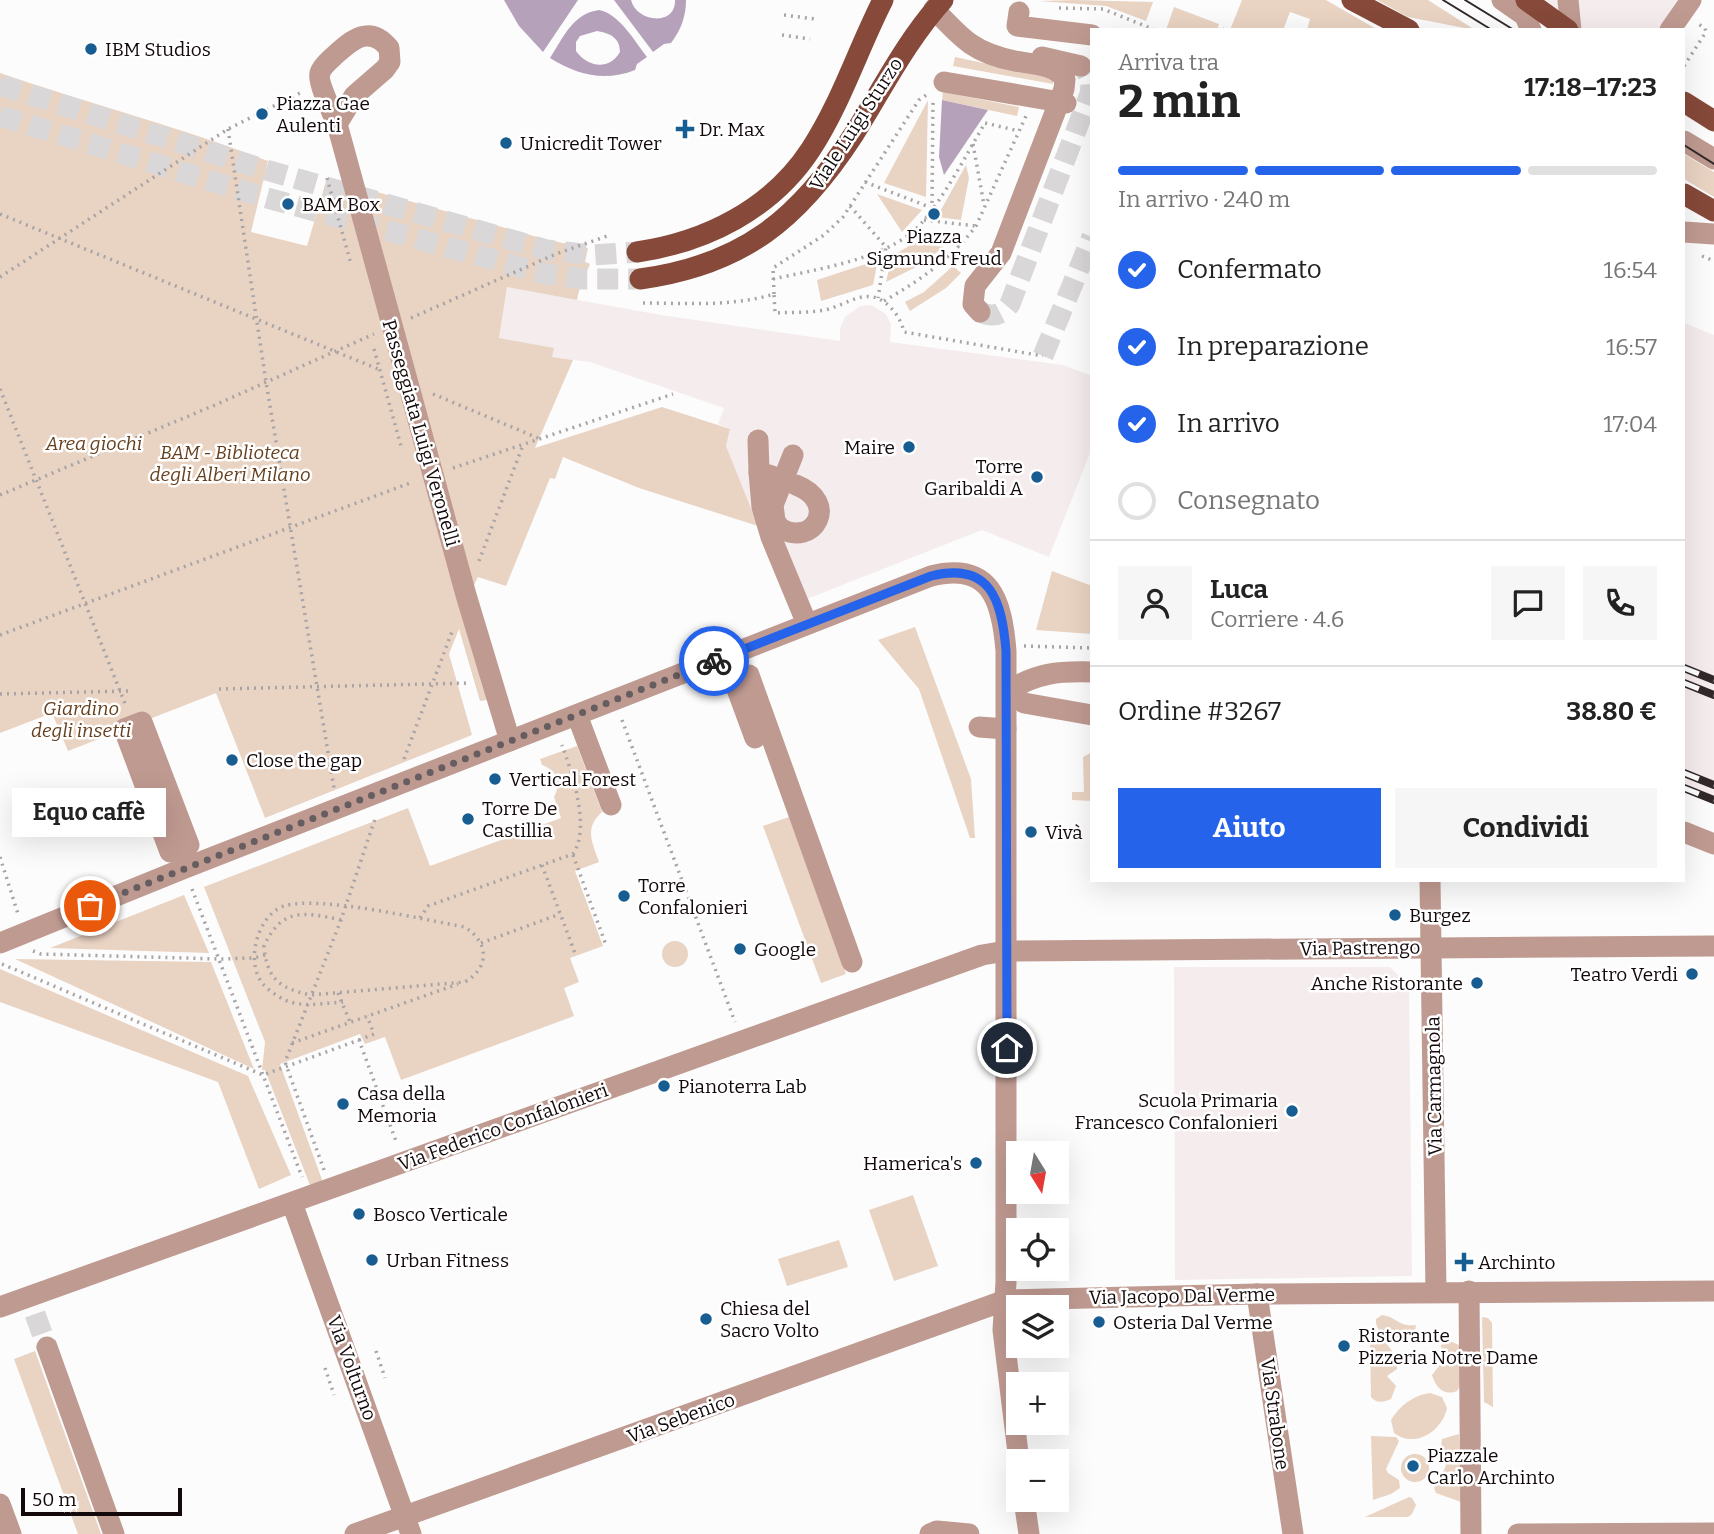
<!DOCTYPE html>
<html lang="it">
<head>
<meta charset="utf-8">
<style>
	body { margin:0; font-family:Bitter,serif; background:#f6f6f6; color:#222; height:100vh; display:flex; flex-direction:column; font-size:26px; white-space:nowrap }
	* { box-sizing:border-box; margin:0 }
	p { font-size:23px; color:#767676 }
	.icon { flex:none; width:38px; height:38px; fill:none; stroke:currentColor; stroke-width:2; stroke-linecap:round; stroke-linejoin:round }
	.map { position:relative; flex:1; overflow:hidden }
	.panel { position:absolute; left:1090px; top:28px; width:595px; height:854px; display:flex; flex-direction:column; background:#fff; border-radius:0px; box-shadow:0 7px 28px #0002 }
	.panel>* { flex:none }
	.needle { width:46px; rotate:169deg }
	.controls { position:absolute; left:1006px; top:1141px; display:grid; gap:14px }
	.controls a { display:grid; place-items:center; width:63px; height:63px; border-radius:0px; background:#fff; box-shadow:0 7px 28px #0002; font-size:35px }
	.scale { position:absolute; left:21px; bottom:18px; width:161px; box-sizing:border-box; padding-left:7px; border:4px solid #13080a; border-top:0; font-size:19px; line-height:24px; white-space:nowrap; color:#13080a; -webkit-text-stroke:5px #fff; paint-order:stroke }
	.pin { position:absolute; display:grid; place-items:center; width:60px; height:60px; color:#fff; margin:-30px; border:4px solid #fff; border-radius:50%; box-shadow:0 2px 7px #0007 }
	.courier { position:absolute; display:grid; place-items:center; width:70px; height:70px; margin:-35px; border:5px solid #2563eb; border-radius:50%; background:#fff; color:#222; box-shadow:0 2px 9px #0007 }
	.bubble { position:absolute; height:49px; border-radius:0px; background:#fff; box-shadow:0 7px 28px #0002; font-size:23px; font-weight:700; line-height:49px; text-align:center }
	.headline em { font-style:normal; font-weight:700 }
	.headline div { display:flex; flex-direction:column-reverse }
	.headline { display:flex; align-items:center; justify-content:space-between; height:119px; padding:0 28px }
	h1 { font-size:46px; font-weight:700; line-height:52px }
	.bar { display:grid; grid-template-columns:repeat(4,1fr); gap:10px 7px; align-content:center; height:84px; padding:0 28px }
	.bar i { height:9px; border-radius:5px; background:#e0e0e0 }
	.bar .on { background:#2563eb }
	.bar p { grid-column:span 4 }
	.line { display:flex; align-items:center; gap:18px; padding:0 28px; border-top:2px solid #e0e0e0 }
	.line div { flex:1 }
	.round { display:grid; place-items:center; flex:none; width:74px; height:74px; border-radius:0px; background:#f6f6f6 }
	ol { padding:0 28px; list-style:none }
	li { display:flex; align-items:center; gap:21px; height:77px }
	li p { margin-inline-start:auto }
	li .icon { padding:7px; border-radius:50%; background:#2563eb; color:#fff; stroke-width:4 }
	li:last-child { color:#767676 }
	li i { width:38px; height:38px; border:4px solid #e0e0e0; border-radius:50% }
	.cta { display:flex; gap:14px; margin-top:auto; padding:14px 28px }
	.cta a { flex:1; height:80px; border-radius:0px; background:#2563eb; color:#fff; font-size:28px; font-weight:700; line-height:80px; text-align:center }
	.cta a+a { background:#f6f6f6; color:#222 }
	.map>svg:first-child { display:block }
	.built { fill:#f5eced }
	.green { fill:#e9d3c3 }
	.water { fill:#b5a1b9; fill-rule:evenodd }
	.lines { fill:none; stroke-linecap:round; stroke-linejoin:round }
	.minor-tunnel { stroke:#d9d7d8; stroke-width:21; stroke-dasharray:21 10; stroke-linecap:butt }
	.major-tunnel { stroke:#d9d7d8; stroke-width:21; stroke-dasharray:21 10; stroke-linecap:butt }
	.path { stroke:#a8a4a5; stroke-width:3.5; stroke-dasharray:2 5; stroke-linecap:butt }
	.minor { stroke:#bf9a91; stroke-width:21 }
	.major { stroke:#86493a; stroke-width:21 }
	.tram { stroke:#312829; stroke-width:2 }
	.rail-casing { stroke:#312829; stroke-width:8 }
	.rail { stroke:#fff; stroke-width:5; stroke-dasharray:16; stroke-linecap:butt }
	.minor-bridge { stroke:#bf9a91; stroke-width:21 }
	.done { stroke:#655d5f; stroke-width:7; stroke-dasharray:0 12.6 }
	.route { stroke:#2563eb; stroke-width:9 }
	.poi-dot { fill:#175d91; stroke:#fff; stroke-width:2.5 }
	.labels { text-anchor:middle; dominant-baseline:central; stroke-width:5; stroke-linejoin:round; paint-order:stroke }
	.poi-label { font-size:19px; fill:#13080a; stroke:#fff; text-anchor:start }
	.street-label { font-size:19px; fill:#13080a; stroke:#fff }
	.park-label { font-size:19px; font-style:italic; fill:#653e1c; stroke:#fff }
</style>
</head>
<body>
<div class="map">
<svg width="1714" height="1534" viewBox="0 0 1714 1534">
	<rect width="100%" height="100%" fill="#fcfcfc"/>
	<!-- built -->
	<g class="built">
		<path d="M1527,0H1689L1668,30H1569Z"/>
		<path d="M507,287L661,315L840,341V329L845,317L860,306L871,305L886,314L891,324L890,342L1063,365L1092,376V448L1049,557L982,530L789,606L726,446L730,429L718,424L724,408L590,362L497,350Z"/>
		<path d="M1684,323L1714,335V804L1684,791Z"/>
		<path d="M1174,967H1390L1409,986L1412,1276L1175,1280Z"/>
	</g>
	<!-- green -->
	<g class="green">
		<path d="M1076,0L1153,2L1146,21L1106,6L1039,1Z"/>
		<path d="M1242,0H1326L1378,30H1307L1310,19L1290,12L1283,30H1230Z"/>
		<path d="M1377,0H1428L1475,30L1408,17Z"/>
		<path d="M1174,7L1219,24L1217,30H1166Z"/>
		<path d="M955,57L1053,78V84L953,66Z"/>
		<path d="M0,73C89,104 181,127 268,161L251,232L307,246L327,178L548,240L588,248L585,262L590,264L580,287L577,300L507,287L499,338L554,348L552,357L573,360L535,448L662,407L730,429L726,446L758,526L639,488L563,457L555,479L550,478L506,586L478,577L473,587L487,700L480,701L459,629L449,654L472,735L265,818L216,693L68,751L52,713L0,733Z"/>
		<path d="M943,92L1019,107L1017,116L942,100Z"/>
		<path d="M928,100L926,197L884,183Z"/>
		<path d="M1684,154L1714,172V197L1684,179Z"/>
		<path d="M966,165L969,178L961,220L937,217Z"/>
		<path d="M877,194L922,210L902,232Z"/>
		<path d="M914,243L944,247L918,266L886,282L892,256Z"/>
		<path d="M878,260L873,285L821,301L817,280Z"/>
		<path d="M953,266L961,273L946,288L910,311L905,302L924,292Z"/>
		<path d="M1052,571L1092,586V634L1036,630Z"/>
		<path d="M915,627L971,779L975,838H970L919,689L878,640Z"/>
		<path d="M577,746L602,812C584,828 592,842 599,862L575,871L603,946L570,958L579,982L564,988L574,1016L401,1080L385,1037L365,1044L360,1034L280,1064L325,1188L313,1193L265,1070H262L265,1042L204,887L408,808L430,866L561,818L554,797C562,783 557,770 542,765L540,759Z"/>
		<path d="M1092,752V801L1072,800V792H1084L1083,757Z"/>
		<path d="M789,817L846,974L821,983L763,826Z"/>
		<path d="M184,895L209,953L50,948Z"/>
		<circle cx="675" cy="954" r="13"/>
		<path d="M15,959L211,962L254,1069Z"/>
		<path d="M0,969L248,1076L291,1175L259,1189L218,1082L0,1002Z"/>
		<path d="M913,1195L938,1266L894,1281L869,1210Z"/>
		<path d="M839,1240L848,1267L787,1286L778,1259Z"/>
		<path d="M1382,1315C1397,1317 1398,1327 1416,1325L1415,1331L1403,1339C1390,1338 1375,1334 1376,1319Z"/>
		<path d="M1482,1317L1488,1318L1492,1323L1493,1407L1484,1402Z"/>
		<path d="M1373,1337C1387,1339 1397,1355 1397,1369L1387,1376L1396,1386L1391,1399C1384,1402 1377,1404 1371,1397L1370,1339Z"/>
		<path d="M1450,1341L1461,1346L1460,1386L1457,1391C1444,1396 1436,1388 1432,1375L1443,1361L1441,1345Z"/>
		<path d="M35,1351L101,1534H78L14,1359Z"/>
		<path d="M1430,1393L1442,1397L1447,1408C1442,1431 1415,1449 1394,1433L1391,1420C1399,1406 1414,1395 1430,1393Z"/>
		<path d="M1459,1434L1462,1501L1461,1502L1436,1493L1434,1488C1441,1472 1454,1463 1441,1448L1442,1439Z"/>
		<path d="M1371,1436L1396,1437L1399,1441L1386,1469L1388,1473L1399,1480L1400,1488L1391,1494L1373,1500Z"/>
		<circle cx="1415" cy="1468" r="14"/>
		<path d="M1409,1497L1412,1498L1416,1505L1412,1514L1408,1517H1365Z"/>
	</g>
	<!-- water -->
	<g class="water">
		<path d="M504,0H578L543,52L519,26Z"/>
		<path d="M614,0H631C636,22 676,27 675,0H686C686,16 681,30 671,43L664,44L653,52Z"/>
		<path d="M599,10C620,14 635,42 647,57L637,64L635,70C605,82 577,75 550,58C564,37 572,14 599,10ZM597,31C610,33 620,38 620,52C609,71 587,67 576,51V42L580,36Z"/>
		<path d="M942,100L988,110L944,175L939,157Z"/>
	</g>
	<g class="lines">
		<!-- minor-tunnel -->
		<g class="minor-tunnel">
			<path d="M980,312C993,318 1002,315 1010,304L1090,94C1092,82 1090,74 1081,66"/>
			<path d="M1043,356L1092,237"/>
			<path d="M35,1314L47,1347"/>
		</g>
		<!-- major-tunnel -->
		<g class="major-tunnel">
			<path d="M0,85L266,170L547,250L593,255L637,252"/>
			<path d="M0,116L260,196L546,274L583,279H640"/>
		</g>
		<!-- path -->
		<g class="path">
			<path d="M1059,8L1103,9L1155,30"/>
			<path d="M784,15L815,19"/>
			<path d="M1224,30L1226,25"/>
			<path d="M782,35L810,39"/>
			<path d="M1684,66L1706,32L1705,28L1698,24"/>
			<path d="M228,129L266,382L334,788"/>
			<path d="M973,144L984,205"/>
			<path d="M327,178L351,264"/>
			<path d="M865,182L932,208L933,99"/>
			<path d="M850,206L886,247L878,298"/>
			<path d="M0,214L378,369"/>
			<path d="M924,220L976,226"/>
			<path d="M910,235L960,245"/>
			<path d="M1702,256L1714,261"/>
			<path d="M0,277L228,129L302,92"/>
			<path d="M773,279C814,270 877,260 910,234C936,214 967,153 985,123L1019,131"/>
			<path d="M774,294L773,268L824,235L843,217L919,100L929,93"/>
			<path d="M884,301C919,281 951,259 976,226L1026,116"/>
			<path d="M643,303C686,303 732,307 774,294L775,313C791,312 809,313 825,310C850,304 868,284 891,308C897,314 902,323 904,332L1043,356"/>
			<path d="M411,318L556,254L610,235"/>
			<path d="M374,349L401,446"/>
			<path d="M0,389L126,706"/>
			<path d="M433,394L538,438"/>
			<path d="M453,468L673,394"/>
			<path d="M0,495L215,405L374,334"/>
			<path d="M479,561L523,445"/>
			<path d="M0,635L413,482"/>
			<path d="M1024,646L1092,648"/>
			<path d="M219,689L470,683"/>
			<path d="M0,694L129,691"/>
			<path d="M622,720L735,1022"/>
			<path d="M404,759L453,629"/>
			<path d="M573,855L606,945"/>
			<path d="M0,857L18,914"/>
			<path d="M542,865L576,956"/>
			<path d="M192,889L302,1177"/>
			<path d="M420,918L428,906L573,854C591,827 572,773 562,745"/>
			<path d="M341,920C304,912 282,907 264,946C267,979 279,988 310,995L465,982C490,967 489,943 465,927C425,920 320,895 284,906C257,915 245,963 263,984C268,990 278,997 285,1000C303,1008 324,1003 343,1002"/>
			<path d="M481,943L560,914"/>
			<path d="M33,951L41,954L220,959L254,958L265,955"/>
			<path d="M2,964L263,1075L359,1040L397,1144"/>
			<path d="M338,993L350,1022"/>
			<path d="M359,1040L374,1034L367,1016"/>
			<path d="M292,1043L458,984"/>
			<path d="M324,1170L285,1062L341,920L376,816"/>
			<path d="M376,1351L385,1378"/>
			<path d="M325,1368L334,1395"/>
		</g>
		<!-- minor -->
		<g class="minor">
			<path d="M1502,0L1525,16L1531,30"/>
			<path d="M1568,0L1571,30"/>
			<path d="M934,9C962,39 974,53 1015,61C1031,64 1055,64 1065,79L1064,89L1001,253L975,286L973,304L980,312"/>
			<path d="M1019,12L1017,26L1092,35"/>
			<path d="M1670,30L1691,0"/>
			<path d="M1042,57L1081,66"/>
			<path d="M944,82L1066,103"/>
			<path d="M337,124L354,96L385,69L390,62L389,48C369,24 352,40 334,56C329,61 322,66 320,73C317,82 333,114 337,124L466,595L510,741"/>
			<path d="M1684,141L1714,159"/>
			<path d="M1684,232L1714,234"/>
			<path d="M758,440L759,472L772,476"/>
			<path d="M759,472L762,507L771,537L807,624"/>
			<path d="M723,657L734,681L749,675L852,962"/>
			<path d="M734,681L755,738"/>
			<path d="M1007,691L1024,703L1092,715"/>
			<path d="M1007,691C1038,673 1057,671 1092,672"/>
			<path d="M577,715L611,805"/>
			<path d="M142,722L189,845L170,852L124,729Z"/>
			<path d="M979,727L1006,729"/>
			<path d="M1684,832L1714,844"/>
			<path d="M1430,880L1436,1292"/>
			<path d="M0,943L185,868L931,576C991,561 1002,601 1006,651V1282L1003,1330L1019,1461"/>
			<path d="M292,1203L411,1534"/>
			<path d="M1469,1291L1471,1534"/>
			<path d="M1257,1294L1293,1534"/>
			<path d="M0,1307L982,955L1006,951L1714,946"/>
			<path d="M47,1347L114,1534"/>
			<path d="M1024,1500L1029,1534"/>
			<path d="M0,1504L11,1534"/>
			<path d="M355,1534L1006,1300L1257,1294L1714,1291"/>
			<path d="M930,1534L937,1531L969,1534"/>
			<path d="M1518,1534L1714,1533"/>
		</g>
		<!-- major -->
		<g class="major">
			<path d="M1352,0L1409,30"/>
			<path d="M1526,0L1568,30"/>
			<path d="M1684,102L1714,121"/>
			<path d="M1684,194L1714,211"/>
			<path d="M637,252C706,242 772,209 811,149C841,103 858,49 883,0"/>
			<path d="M640,279C743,265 799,219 854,134C883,88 906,41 943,0"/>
		</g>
		<!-- tram -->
		<g class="tram">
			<path d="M1443,0L1492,30"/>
			<path d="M1465,0L1514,30"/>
			<path d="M1684,145L1714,164"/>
		</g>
		<defs>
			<g id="rail">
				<path d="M1684,668L1714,680"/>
				<path d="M1684,683L1714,695"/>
				<path d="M1684,773L1714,785"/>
				<path d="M1684,788L1714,800"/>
			</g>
		</defs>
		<!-- rail casing -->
		<use href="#rail" class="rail-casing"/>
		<!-- rail -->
		<use href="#rail" class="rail"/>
		<!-- minor-bridge -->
		<path class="minor-bridge" d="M793,455L773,505L775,521L780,528C814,548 840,502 796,485"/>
	</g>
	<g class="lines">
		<!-- done -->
		<path class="done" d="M90,906L714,661"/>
		<!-- route -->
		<path class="route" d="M714,661L931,576C991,561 1002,601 1006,651L1007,1048"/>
	</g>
	<!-- markers -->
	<g class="poi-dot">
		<circle cx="91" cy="49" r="7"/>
		<circle cx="262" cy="114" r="7"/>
		<path d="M681.5 118.5h7v7h7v7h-7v7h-7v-7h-7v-7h7z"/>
		<circle cx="506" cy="143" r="7"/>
		<circle cx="288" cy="204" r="7"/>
		<circle cx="934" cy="214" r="7"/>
		<circle cx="909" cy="447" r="7"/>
		<circle cx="1037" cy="477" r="7"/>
		<circle cx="232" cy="760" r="7"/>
		<circle cx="495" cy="779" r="7"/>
		<circle cx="468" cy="819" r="7"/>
		<circle cx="1031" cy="832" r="7"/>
		<circle cx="624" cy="896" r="7"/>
		<circle cx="1395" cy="915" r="7"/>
		<circle cx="740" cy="949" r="7"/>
		<circle cx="1692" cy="974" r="7"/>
		<circle cx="1477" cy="983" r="7"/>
		<circle cx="664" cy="1086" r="7"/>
		<circle cx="343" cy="1104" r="7"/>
		<circle cx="1292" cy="1111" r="7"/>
		<circle cx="976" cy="1163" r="7"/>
		<circle cx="359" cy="1214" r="7"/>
		<circle cx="372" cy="1260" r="7"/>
		<path d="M1460.5 1251.5h7v7h7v7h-7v7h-7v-7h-7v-7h7z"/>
		<circle cx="706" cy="1319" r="7"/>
		<circle cx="1099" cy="1322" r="7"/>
		<circle cx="1344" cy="1346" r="7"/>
		<circle cx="1413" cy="1466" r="7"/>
	</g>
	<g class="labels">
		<!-- poi labels -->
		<g class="poi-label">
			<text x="105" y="49">IBM Studios</text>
			<text x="276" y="103">Piazza Gae<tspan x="276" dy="22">Aulenti</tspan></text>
			<text x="699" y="129">Dr. Max</text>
			<text x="520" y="143">Unicredit Tower</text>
			<text x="302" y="204">BAM Box</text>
			<text x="934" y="236" text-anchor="middle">Piazza<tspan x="934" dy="22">Sigmund Freud</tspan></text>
			<text x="895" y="447" text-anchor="end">Maire</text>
			<text x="1023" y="466" text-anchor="end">Torre<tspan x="1023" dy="22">Garibaldi A</tspan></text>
			<text x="246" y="760">Close the gap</text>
			<text x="509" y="779">Vertical Forest</text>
			<text x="482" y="808">Torre De<tspan x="482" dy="22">Castillia</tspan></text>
			<text x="1045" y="832">Vivà</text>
			<text x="638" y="885">Torre<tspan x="638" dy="22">Confalonieri</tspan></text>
			<text x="1409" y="915">Burgez</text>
			<text x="754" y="949">Google</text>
			<text x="1678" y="974" text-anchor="end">Teatro Verdi</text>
			<text x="1463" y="983" text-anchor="end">Anche Ristorante</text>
			<text x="678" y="1086">Pianoterra Lab</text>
			<text x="357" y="1093">Casa della<tspan x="357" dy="22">Memoria</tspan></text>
			<text x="1278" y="1100" text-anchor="end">Scuola Primaria<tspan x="1278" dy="22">Francesco Confalonieri</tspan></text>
			<text x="962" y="1163" text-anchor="end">Hamerica's</text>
			<text x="373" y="1214">Bosco Verticale</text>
			<text x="386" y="1260">Urban Fitness</text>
			<text x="1478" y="1262">Archinto</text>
			<text x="720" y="1308">Chiesa del<tspan x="720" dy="22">Sacro Volto</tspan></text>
			<text x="1113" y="1322">Osteria Dal Verme</text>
			<text x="1358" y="1335">Ristorante<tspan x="1358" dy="22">Pizzeria Notre Dame</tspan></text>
			<text x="1427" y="1455">Piazzale<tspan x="1427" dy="22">Carlo Archinto</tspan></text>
		</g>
		<!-- street labels -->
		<g class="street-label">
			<text transform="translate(856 124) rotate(-57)">Viale Luigi Sturzo</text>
			<text transform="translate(421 433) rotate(74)">Passeggiata Luigi Veronelli</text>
			<text transform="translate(1360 948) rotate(-1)">Via Pastrengo</text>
			<text transform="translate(1434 1086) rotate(-91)">Via Carmagnola</text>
			<text transform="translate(503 1127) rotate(-20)">Via Federico Confalonieri</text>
			<text transform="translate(1182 1296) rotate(-1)">Via Jacopo Dal Verme</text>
			<text transform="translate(352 1368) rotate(70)">Via Volturno</text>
			<text transform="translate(1275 1414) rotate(82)">Via Strabone</text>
			<text transform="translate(681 1418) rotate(-20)">Via Sebenico</text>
		</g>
		<!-- park labels -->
		<g class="park-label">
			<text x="94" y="443">Area giochi</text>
			<text x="230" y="452">BAM - Biblioteca<tspan x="230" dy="22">degli Alberi Milano</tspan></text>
			<text x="81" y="708">Giardino<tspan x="81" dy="22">degli insetti</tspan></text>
		</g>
	</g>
</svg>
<div class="controls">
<a><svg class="needle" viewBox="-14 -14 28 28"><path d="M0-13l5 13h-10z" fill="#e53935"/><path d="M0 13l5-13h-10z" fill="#767676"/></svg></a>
<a><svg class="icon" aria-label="locate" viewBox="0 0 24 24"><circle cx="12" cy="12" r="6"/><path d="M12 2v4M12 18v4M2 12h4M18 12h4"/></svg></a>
<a><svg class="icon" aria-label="layers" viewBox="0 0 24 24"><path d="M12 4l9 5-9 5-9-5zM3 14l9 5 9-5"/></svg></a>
<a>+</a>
<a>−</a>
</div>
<div class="scale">50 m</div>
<div class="pin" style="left:90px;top:906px;background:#ea580c"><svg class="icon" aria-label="bag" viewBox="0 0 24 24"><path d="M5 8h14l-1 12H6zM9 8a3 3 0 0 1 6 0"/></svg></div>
<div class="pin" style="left:1007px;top:1048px;background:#1f2937"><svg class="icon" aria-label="home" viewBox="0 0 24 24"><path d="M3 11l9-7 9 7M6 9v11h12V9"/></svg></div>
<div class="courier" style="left:714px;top:661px"><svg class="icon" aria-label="bike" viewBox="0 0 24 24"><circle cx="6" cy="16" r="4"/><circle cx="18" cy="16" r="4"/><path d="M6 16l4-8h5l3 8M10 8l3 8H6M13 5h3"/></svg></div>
<div class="bubble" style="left:12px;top:788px;width:154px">Equo caffè</div>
<section class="panel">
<div class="headline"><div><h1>2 min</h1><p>Arriva tra</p></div><em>17:18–17:23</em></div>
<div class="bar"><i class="on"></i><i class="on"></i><i class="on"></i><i></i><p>In arrivo · 240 m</p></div>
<ol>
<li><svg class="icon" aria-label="check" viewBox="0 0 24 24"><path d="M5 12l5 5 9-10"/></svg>Confermato<p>16:54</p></li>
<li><svg class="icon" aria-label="check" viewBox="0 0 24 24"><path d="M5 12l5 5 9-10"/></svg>In preparazione<p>16:57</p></li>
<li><svg class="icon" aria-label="check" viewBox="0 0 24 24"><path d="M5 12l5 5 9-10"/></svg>In arrivo<p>17:04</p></li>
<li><i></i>Consegnato</li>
</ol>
<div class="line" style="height:126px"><a class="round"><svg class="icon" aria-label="person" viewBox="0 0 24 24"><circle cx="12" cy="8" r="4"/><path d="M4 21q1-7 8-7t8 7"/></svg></a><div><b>Luca</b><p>Corriere · 4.6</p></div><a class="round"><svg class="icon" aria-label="chat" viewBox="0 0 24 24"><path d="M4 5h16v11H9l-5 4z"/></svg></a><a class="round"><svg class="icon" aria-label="phone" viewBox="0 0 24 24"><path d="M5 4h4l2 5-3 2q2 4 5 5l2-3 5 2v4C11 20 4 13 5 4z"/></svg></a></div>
<div class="line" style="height:91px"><div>Ordine #3267</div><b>38.80 €</b></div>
<div class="cta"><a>Aiuto</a><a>Condividi</a></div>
</section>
</div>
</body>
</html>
